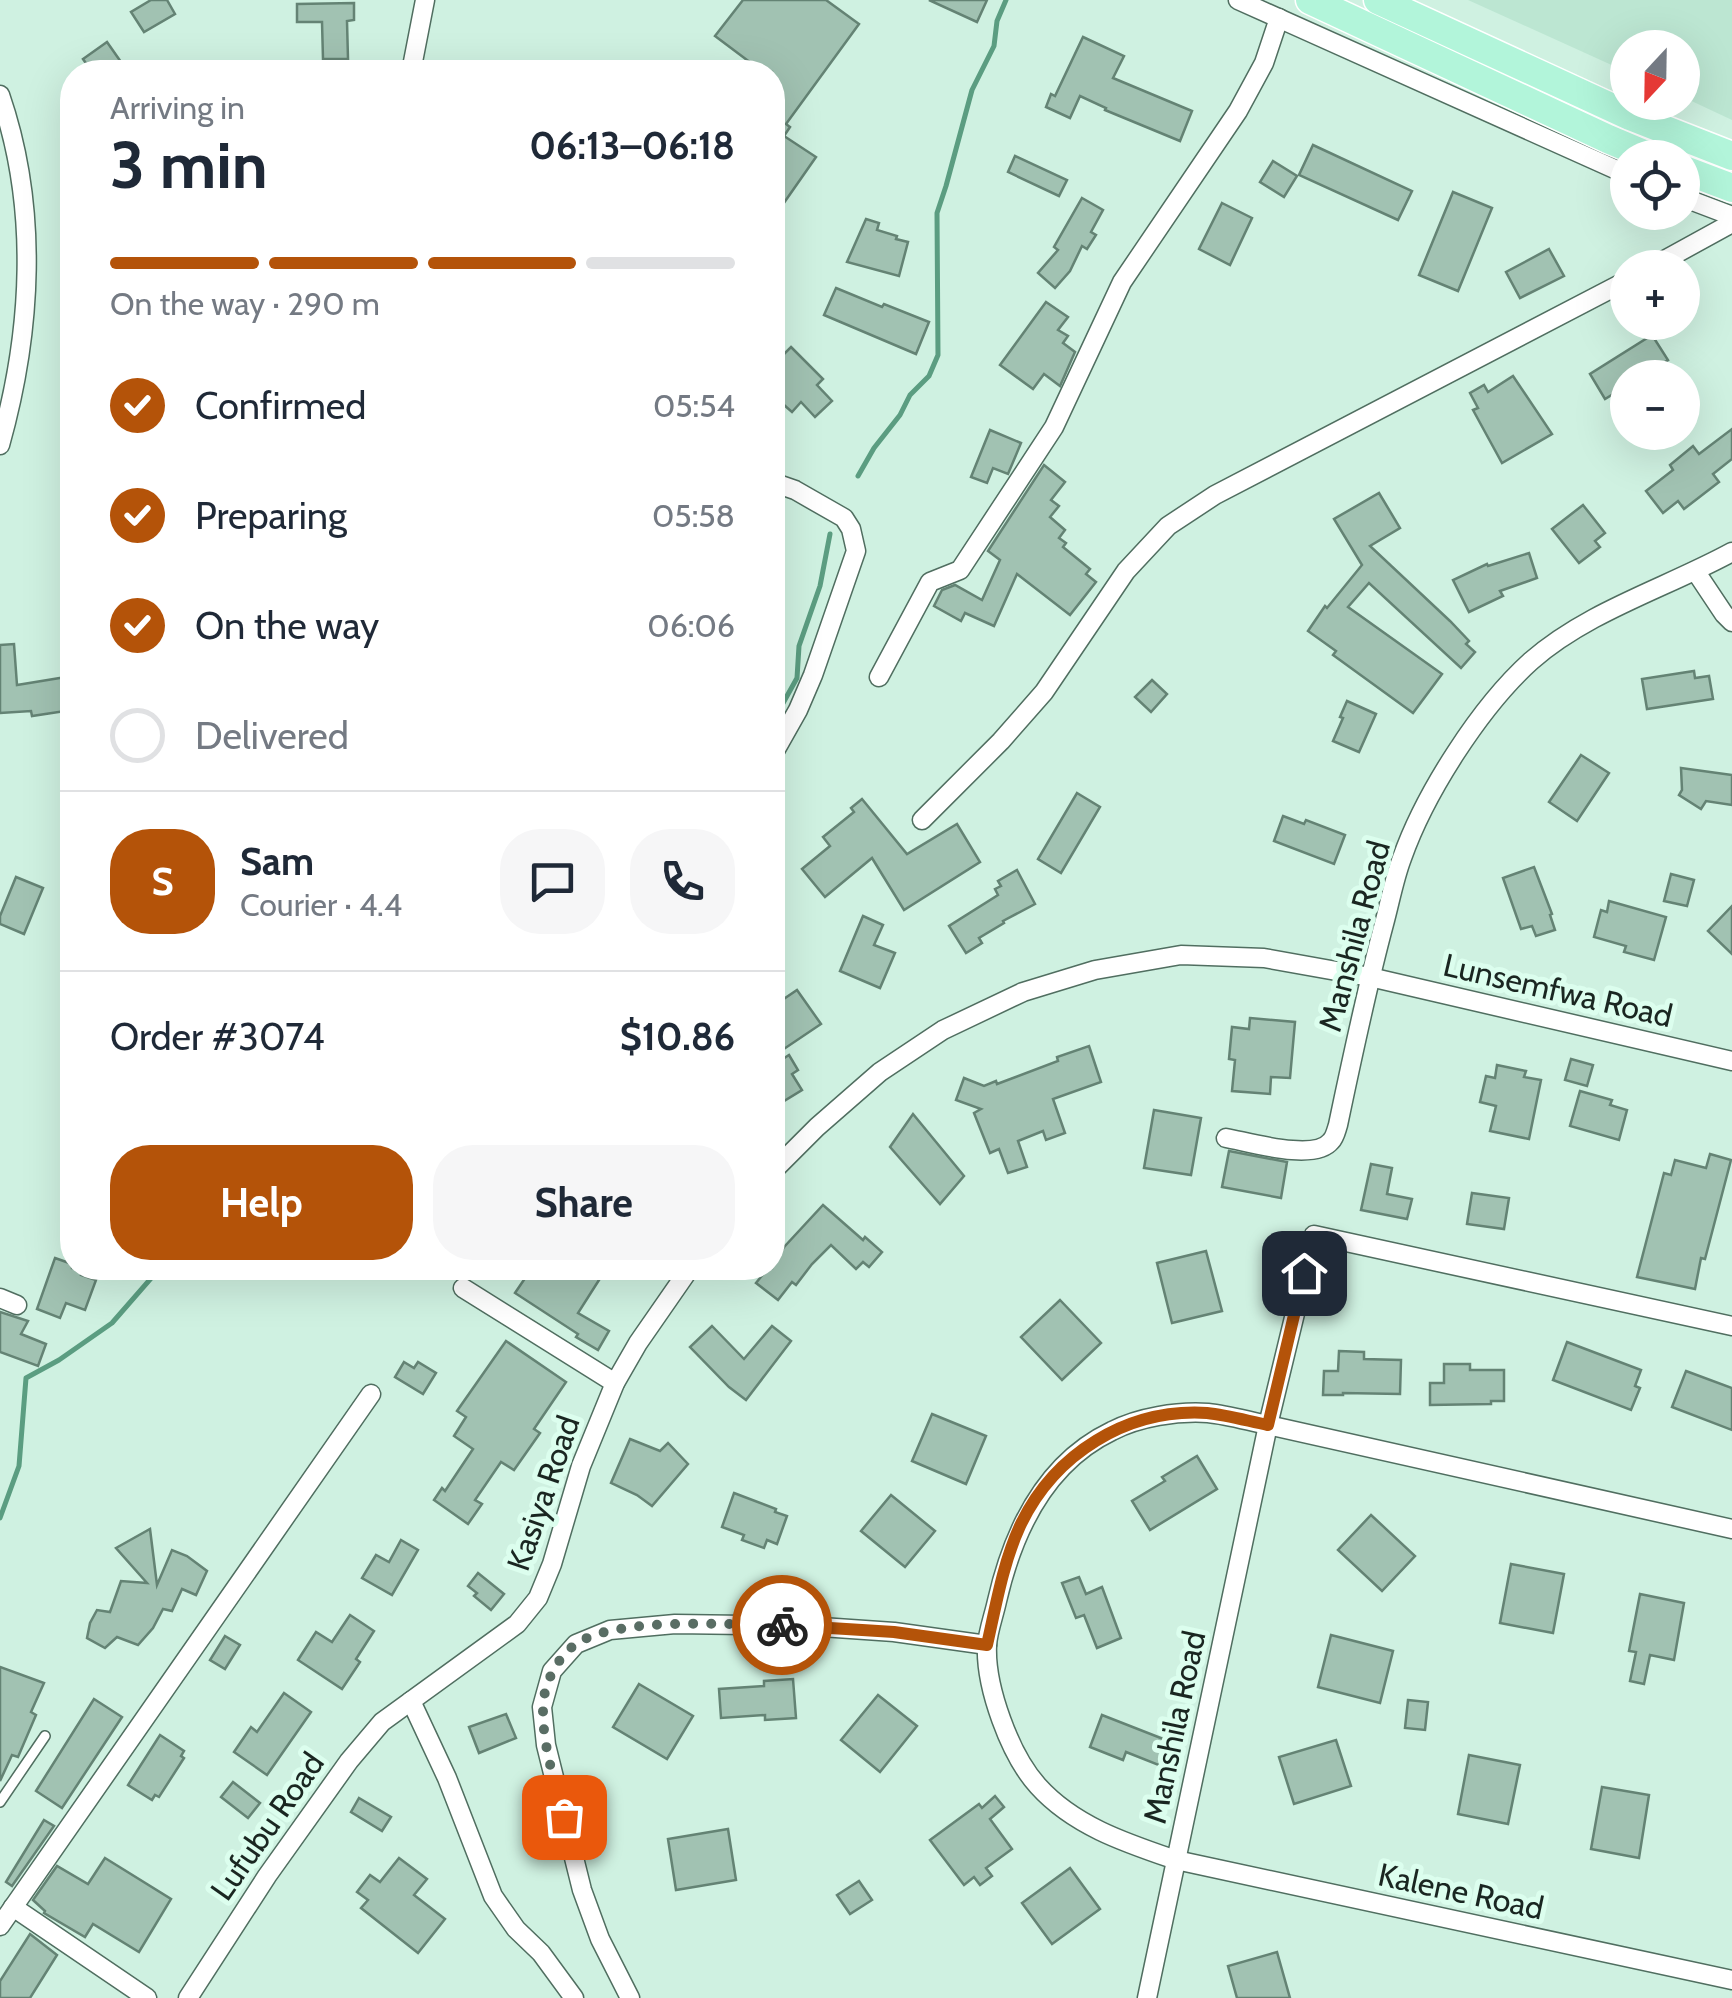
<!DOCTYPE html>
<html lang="en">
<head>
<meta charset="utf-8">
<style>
	body { margin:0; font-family:Cabin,sans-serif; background:#f6f6f7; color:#1f2937; height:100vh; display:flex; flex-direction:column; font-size:38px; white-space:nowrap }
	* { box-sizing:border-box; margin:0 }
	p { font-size:32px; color:#747a83 }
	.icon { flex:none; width:55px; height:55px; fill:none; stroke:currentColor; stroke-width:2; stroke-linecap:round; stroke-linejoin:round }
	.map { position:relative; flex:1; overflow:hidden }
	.details { position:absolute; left:60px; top:60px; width:725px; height:1220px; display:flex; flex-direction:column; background:#fff; border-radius:40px; box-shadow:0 10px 40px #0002 }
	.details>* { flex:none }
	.needle { width:65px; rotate:202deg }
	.controls { position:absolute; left:1610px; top:30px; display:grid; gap:20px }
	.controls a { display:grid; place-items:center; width:90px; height:90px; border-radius:50%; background:#fff; box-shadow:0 10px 40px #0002; font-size:50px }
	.pin { position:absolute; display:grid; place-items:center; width:85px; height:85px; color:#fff; margin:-42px; border-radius:20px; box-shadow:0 5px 15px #0006 }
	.courier { position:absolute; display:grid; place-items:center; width:100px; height:100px; margin:-50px; border:8px solid #b45309; border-radius:50%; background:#fff; color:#222; box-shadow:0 2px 12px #0007 }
	.head em { font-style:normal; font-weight:700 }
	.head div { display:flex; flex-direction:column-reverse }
	.head { display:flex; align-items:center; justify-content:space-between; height:170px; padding:0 50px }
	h1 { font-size:65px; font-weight:700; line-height:75px }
	.bar { display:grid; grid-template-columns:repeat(4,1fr); gap:15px 10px; align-content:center; height:120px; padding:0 50px }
	.bar i { height:12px; border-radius:8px; background:#e0e1e3 }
	.bar .active { background:#b45309 }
	.bar p { grid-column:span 4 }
	.line { display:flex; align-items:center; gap:25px; padding:0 50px; border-top:2px solid #e0e1e3 }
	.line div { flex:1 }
	.round { display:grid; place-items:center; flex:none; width:105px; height:105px; border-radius:40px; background:#f6f6f7 }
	ol { padding:0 50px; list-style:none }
	li { display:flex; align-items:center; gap:30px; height:110px }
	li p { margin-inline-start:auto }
	li .icon { padding:10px; border-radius:50%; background:#b45309; color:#fff; stroke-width:4 }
	li:last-child { color:#747a83 }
	li i { width:55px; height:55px; border:5px solid #e0e1e3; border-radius:50% }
	.primary-button { display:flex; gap:20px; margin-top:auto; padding:20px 50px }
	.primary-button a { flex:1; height:115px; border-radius:40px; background:#b45309; color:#fff; font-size:40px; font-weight:700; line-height:115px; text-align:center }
	.primary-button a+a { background:#f6f6f7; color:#1f2937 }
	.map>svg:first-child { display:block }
	.built { fill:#bce6d2 }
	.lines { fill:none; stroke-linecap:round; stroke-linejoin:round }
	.stream { stroke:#5b9d81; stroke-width:5 }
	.building { fill:#a1c2b2; stroke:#648374; stroke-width:2.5 }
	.lane-casing { stroke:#506e60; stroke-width:12 }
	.street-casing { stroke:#506e60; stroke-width:21 }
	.primary-casing { stroke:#fff; stroke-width:31 }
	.lane { stroke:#fff; stroke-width:9 }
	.street { stroke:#fff; stroke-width:18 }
	.primary { stroke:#b2f5da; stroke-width:28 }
	.done { stroke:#596d64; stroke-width:10; stroke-dasharray:0 18 }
	.route { stroke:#b45309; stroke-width:12 }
	.labels { text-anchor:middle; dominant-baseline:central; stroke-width:10; stroke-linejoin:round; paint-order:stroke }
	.street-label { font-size:32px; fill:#1a2621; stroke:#dcfeee }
</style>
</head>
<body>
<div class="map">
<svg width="1732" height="1998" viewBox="0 0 1732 1998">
	<rect width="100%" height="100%" fill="#cff1e1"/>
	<!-- built -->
	<path class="built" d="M1468,0H1732V120L1683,97L1682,48H1628L1627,72Z"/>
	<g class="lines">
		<!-- stream -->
		<g class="stream">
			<path d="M858,476L874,448L900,415L910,395L929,376L938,355L937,213L946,186L972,90L994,46L997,21L1006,0"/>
			<path d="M772,723L797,678L799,646L820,586L830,534"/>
			<path d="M0,1518L19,1466L26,1378L59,1360L112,1323L160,1268"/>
		</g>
	</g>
	<!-- building -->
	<g class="building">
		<path d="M151,0H167L175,14L144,32L131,12Z"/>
		<path d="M743,0H826L859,24L786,124L790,127L784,136L816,157L772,220V72H763L715,36Z"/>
		<path d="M929,0H987L977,22Z"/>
		<path d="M354,3V20L347,21L348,59H323L322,22H297V4Z"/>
		<path d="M1083,37L1124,56L1113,78L1192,111L1180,141L1105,110L1106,108L1080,96L1070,118L1046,107L1051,94L1055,96Z"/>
		<path d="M107,42L128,72H92L83,59Z"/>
		<path d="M1313,145L1412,191L1398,220L1299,175Z"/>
		<path d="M1015,156L1067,180L1059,196L1008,172Z"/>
		<path d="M1273,161L1297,176L1284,197L1260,182Z"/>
		<path d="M1453,192L1492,208L1458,291L1419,275Z"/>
		<path d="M1082,198L1103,210L1091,232L1096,235L1087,249L1082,246L1070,271L1055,288L1038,273L1058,250L1054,247Z"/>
		<path d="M1222,203L1252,218L1230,265L1199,249Z"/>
		<path d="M866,219L879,223L877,230L897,236L896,239L908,242L899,276L847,262Z"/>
		<path d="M1549,249L1564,276L1520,298L1506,272Z"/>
		<path d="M836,288L882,307L884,304L929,322L916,354L824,315Z"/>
		<path d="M1046,302L1068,317L1058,330L1068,336L1063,343L1075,352L1060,386L1044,374L1033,389L1000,365Z"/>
		<path d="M1652,335L1668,360L1640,378H1628V385L1605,399L1590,374Z"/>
		<path d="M791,347L823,379L817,385L832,401L815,417L801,402L792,412L784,405L782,408L772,400V389L778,383L772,377V366Z"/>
		<path d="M1513,376L1552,434L1502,463L1473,410L1478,408L1470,393L1484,385L1488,392Z"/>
		<path d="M1732,429V459L1713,474L1719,482L1684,509L1678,501L1663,513L1646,491L1673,470L1670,465L1693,446L1699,454Z"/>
		<path d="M990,430L1021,443L1008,474L993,468L987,483L971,477Z"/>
		<path d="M1044,465L1065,482L1051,500L1059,506L1050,517L1065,530L1059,538L1066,543L1063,547L1090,569L1086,574L1096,582L1070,615L1017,574L994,626L965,613L961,621L934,606L942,590L955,585L982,600L1000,560L988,551Z"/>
		<path d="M1379,493L1400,528L1370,546L1450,621L1469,641L1466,644L1475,652L1461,668L1369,583L1348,607L1442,674L1413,713L1333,655L1336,651L1308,631L1325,606L1327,608L1362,565L1334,519Z"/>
		<path d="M1583,505L1605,533L1595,541L1600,547L1579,563L1552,529Z"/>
		<path d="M1529,553L1537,578L1500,591L1503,596L1469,612L1453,580L1487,564L1488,566Z"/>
		<path d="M14,644L17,685L72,676V710L32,716L31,711L0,713V645Z"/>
		<path d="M1694,671L1695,678L1709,676L1713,699L1647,709L1642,679Z"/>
		<path d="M1152,680L1167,694L1151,712L1135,697Z"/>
		<path d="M1347,701L1376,714L1359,752L1333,741L1343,718L1340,717Z"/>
		<path d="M1581,755L1609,773L1577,821L1549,802Z"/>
		<path d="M1681,768L1732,775V805L1706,801L1701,809L1679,795L1682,790Z"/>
		<path d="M1077,793L1100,807L1061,873L1038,859Z"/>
		<path d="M862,799L907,854L957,824L980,862L904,910L872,858L825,897L802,869L830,846L823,837L854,812L851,808Z"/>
		<path d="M1283,816L1304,824L1306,820L1345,835L1334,864L1274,841Z"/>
		<path d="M1534,867L1552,914L1550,915L1555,930L1536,936L1532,926L1521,929L1503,878Z"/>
		<path d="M1017,870L1035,904L1003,921L1004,923L979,938L982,943L966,953L949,926L998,895L995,889L1001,886L998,881Z"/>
		<path d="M1671,874L1694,880L1687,906L1664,901Z"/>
		<path d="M16,877L43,888L24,934L0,924V916Z"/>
		<path d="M1609,901L1666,917L1654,960L1624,952L1626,946L1594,937L1601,910L1607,912Z"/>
		<path d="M1732,906V954L1708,931Z"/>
		<path d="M863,916L883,925L874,945L895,953L880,988L840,971Z"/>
		<path d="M797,990L821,1024L772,1057V1007Z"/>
		<path d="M1250,1018L1295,1022L1290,1078L1271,1077L1270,1094L1232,1091L1235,1060L1229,1059L1232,1027L1249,1029Z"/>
		<path d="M1089,1046L1101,1082L1053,1099L1065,1133L1046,1140L1043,1131L1018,1141L1027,1167L1008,1173L999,1149L990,1153L974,1113L981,1109L956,1100L964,1078L984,1086L996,1081L997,1084L1058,1061L1057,1057Z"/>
		<path d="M789,1055L798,1070L792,1074L802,1090L784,1101L772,1084V1066Z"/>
		<path d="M1571,1059L1593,1065L1587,1086L1565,1080Z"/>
		<path d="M1497,1065L1526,1071L1524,1077L1541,1080L1529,1139L1490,1131L1496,1106L1480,1102L1486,1076L1495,1078Z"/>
		<path d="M1580,1091L1612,1100L1610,1105L1627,1110L1619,1140L1570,1126Z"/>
		<path d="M1154,1110L1201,1118L1191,1175L1144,1168Z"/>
		<path d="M913,1114L964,1176L940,1204L890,1147Z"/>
		<path d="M1229,1151L1287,1162L1281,1198L1222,1187Z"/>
		<path d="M1710,1154L1731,1160L1705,1259L1701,1258L1695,1289L1637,1277L1664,1173L1671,1175L1675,1160L1706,1168Z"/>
		<path d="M1371,1164L1392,1168L1387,1194L1412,1199L1407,1219L1361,1210Z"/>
		<path d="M1472,1193L1509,1198L1504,1229L1467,1224Z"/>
		<path d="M823,1205L863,1240L865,1237L882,1252L869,1267L863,1262L856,1269L831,1245L812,1264L796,1285L792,1282L778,1300L756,1283L768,1268H772V1262L785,1246Z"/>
		<path d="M1206,1251L1222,1311L1172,1323L1157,1263Z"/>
		<path d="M55,1258L72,1264V1268H83L81,1275L96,1280L85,1310L66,1303L60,1318L37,1309Z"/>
		<path d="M532,1268H539L549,1274L553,1268H603L596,1278L599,1280L578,1313L609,1331L598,1350L576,1337L578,1334L515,1293Z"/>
		<path d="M1060,1300L1101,1343L1062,1380L1021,1337Z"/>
		<path d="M0,1312L28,1321L21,1334L46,1344L38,1366L0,1352Z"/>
		<path d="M712,1326L744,1359L772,1326L791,1341L746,1400L729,1387L690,1347Z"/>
		<path d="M506,1341L566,1382L534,1429L540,1433L514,1470L501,1462L475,1500L482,1504L468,1524L434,1500L442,1488L445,1491L473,1449L454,1436L466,1417L457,1411Z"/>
		<path d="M1567,1342L1641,1370L1635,1386L1640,1388L1631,1410L1553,1380Z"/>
		<path d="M1339,1351L1364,1352V1359L1401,1360L1400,1394L1343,1393V1395H1323L1324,1371H1338Z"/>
		<path d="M404,1362L414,1368L418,1362L436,1373L423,1394L395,1377Z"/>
		<path d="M1444,1364H1470V1370H1504V1401H1491V1404L1430,1405V1383H1444Z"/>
		<path d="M1686,1371L1732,1388V1430L1672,1407Z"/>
		<path d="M932,1414L986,1436L966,1484L912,1461Z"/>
		<path d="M630,1439L660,1451L668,1443L688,1464L652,1506L637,1495L611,1483Z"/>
		<path d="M1197,1456L1217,1489L1150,1530L1132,1501L1165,1481L1162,1477Z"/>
		<path d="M734,1493L776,1509L775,1512L787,1516L777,1544L767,1540L764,1548L742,1540L744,1535L722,1527Z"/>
		<path d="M891,1495L935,1531L905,1567L861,1531Z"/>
		<path d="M1371,1515L1415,1556L1382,1591L1338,1550Z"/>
		<path d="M150,1529L157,1585L172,1550L187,1556L207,1571L196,1595L182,1589L172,1611L163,1609L153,1628L138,1645L117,1637L105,1648L87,1638L90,1623L97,1610L110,1612L121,1581L147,1583L116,1548Z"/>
		<path d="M401,1540L418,1550L392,1595L362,1578L376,1555L389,1562Z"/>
		<path d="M1511,1564L1564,1574L1553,1633L1500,1623Z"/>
		<path d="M478,1573L504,1594L491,1610L474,1596L477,1593L468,1586Z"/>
		<path d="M1079,1577L1086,1594L1102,1587L1121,1638L1097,1648L1084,1615L1076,1618L1062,1583Z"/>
		<path d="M1640,1594L1684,1603L1674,1660L1650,1655L1644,1684L1630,1681L1636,1652L1629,1651Z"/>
		<path d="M350,1615L374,1631L356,1659L360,1662L342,1689L298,1660L316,1632L332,1642Z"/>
		<path d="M1331,1635L1393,1651L1380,1703L1318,1687Z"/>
		<path d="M225,1636L240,1645L225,1669L210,1660Z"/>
		<path d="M0,1667L44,1683L31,1712L36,1715L18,1757L12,1755L0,1781Z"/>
		<path d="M793,1679L796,1718L765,1720V1715L721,1718L719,1689L764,1686V1681Z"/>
		<path d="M639,1684L693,1716L667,1759L613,1727Z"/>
		<path d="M284,1693L311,1712L267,1775L234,1752L251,1727L257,1732Z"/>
		<path d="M878,1695L917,1726L880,1772L841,1740Z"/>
		<path d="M94,1699L122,1717L62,1808L36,1791Z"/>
		<path d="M1408,1700L1428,1702L1425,1730L1405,1728Z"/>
		<path d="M506,1714L516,1738L479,1753L469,1727Z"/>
		<path d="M1102,1715L1171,1742L1161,1766L1126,1752L1123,1760L1090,1747Z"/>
		<path d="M160,1735L184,1751L181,1756L184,1758L159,1797L155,1795L152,1800L128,1785Z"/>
		<path d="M1336,1740L1351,1786L1294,1804L1279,1757Z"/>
		<path d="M1469,1755L1520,1765L1508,1824L1458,1814Z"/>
		<path d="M233,1782L260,1803L248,1818L221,1797Z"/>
		<path d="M1602,1787L1649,1795L1639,1858L1591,1849Z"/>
		<path d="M995,1796L1004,1807L990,1819L1012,1849L986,1868L992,1876L980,1885L974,1877L964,1885L930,1840L979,1804L982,1808Z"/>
		<path d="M359,1798L391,1817L382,1831L351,1812Z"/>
		<path d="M44,1820L54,1826L12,1886L6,1882Z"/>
		<path d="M728,1829L736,1880L676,1890L668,1839Z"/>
		<path d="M105,1858L171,1899L139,1952L93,1924L85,1937L44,1913L45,1911L33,1900L57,1866L88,1884Z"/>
		<path d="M399,1858L427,1879L414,1895L445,1919L418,1953L361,1908L368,1900L357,1892L370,1875L380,1882Z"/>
		<path d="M1070,1868L1100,1909L1052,1944L1022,1903Z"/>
		<path d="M859,1881L872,1900L850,1914L837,1895Z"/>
		<path d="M30,1934L57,1955L30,1998H0V1981Z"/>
		<path d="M1277,1952L1290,1998H1237L1228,1966Z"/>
	</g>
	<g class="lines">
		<defs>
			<path id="lane" d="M0,1802L45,1736"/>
			<g id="street">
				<path d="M1238,0L1628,175"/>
				<path d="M411,72L425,0"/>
				<path d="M0,95C39,208 32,331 0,445"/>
				<path d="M1682,197L1732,216"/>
				<path d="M1650,268L1732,223"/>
				<path d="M772,482L795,490L844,518L851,529L856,551L813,675L798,710L776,749"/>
				<path d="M1696,572L1724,614L1732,622"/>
				<path d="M879,677L930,582L960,570L1054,427L1122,282L1238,111L1264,63L1279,18"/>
				<path d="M922,820L1001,741L1044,692L1126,571L1168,526L1215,495L1628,280"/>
				<path d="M1226,1138C1249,1142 1315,1162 1331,1141C1335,1137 1336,1131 1338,1125C1352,1058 1366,991 1384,924C1390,902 1394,879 1402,858C1425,793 1480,707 1531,661C1588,611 1666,588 1732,552"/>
				<path d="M772,1172L817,1127L880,1072L943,1030L1023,992L1095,970L1181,955L1264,958L1370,977L1732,1061"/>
				<path d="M463,1288L615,1383"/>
				<path d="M0,1298L17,1305"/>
				<path d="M1732,1529L1268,1425C1248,1421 1228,1415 1208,1413C1177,1411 1139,1417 1112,1431C1045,1463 1013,1531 997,1601C994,1615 988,1631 987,1645C985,1687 1010,1755 1038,1786C1074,1826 1126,1843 1176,1860L1732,1980"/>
				<path d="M411,1701L447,1778L493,1896L516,1929L541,1953L574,1998"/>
				<path d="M13,1907L147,1998"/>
				<path d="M0,1926L371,1394"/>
				<path d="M188,1998L267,1876L349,1761L382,1722L517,1624L538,1598L552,1564L581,1466L615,1383L638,1343L690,1268"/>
				<path d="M630,1998L600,1939L582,1890L546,1745L542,1707L552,1671L576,1644L610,1630L675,1624L807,1626L894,1632L987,1645"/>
				<path d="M1147,1998L1268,1425L1314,1235L1732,1326"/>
			</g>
			<g id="primary">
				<path d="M1310,0L1608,139L1653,158"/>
				<path d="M1378,0L1630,116L1732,156"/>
				<path d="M1682,169L1732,188"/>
			</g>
		</defs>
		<!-- lane casing -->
		<use href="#lane" class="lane-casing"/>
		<!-- street casing -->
		<use href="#street" class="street-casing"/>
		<!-- primary casing -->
		<use href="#primary" class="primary-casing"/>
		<!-- lane -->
		<use href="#lane" class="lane"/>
		<!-- street -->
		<use href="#street" class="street"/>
		<!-- primary -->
		<use href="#primary" class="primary"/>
	</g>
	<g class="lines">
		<!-- done -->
		<path class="done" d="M564,1817C555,1783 543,1747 543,1711C542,1687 556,1658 576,1644C616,1616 732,1625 782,1625"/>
		<!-- route -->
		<path class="route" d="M782,1625L894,1632L987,1645C996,1605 1003,1563 1020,1526C1054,1454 1127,1408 1207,1413C1227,1415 1248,1421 1268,1425L1304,1273"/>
	</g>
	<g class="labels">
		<!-- street labels -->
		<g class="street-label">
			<text transform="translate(1354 936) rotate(-75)">Manshila Road</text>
			<text transform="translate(1558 990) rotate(13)">Lunsemfwa Road</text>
			<text transform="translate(543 1493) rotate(-71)">Kasiya Road</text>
			<text transform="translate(1174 1727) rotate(-78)">Manshila Road</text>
			<text transform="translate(267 1826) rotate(-55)">Lufubu Road</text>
			<text transform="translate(1461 1891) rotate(12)">Kalene Road</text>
		</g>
	</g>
</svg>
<div class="controls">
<a><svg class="needle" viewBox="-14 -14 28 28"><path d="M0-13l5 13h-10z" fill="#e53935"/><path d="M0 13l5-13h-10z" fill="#747a83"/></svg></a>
<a><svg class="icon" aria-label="locate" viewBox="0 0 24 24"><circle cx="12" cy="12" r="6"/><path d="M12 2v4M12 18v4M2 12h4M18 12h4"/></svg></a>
<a>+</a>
<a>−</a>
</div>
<div class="pin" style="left:564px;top:1817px;background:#ea580c"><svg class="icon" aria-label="bag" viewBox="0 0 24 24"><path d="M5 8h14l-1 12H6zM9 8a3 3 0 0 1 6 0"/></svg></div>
<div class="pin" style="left:1304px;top:1273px;background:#1f2937"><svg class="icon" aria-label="home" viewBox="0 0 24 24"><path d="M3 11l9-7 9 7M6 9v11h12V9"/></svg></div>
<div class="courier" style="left:782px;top:1625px"><svg class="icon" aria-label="bike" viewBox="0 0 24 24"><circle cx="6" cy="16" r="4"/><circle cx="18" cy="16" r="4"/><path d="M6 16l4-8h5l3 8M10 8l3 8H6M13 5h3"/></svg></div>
<section class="details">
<div class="head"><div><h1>3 min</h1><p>Arriving in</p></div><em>06:13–06:18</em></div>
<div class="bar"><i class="active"></i><i class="active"></i><i class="active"></i><i></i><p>On the way · 290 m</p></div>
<ol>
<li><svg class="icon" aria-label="check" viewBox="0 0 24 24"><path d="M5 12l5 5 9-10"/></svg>Confirmed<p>05:54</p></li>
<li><svg class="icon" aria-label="check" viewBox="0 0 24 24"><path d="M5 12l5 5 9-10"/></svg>Preparing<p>05:58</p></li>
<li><svg class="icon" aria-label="check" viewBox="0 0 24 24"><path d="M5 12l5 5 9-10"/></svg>On the way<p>06:06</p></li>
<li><i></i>Delivered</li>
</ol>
<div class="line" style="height:180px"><b class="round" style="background:#b45309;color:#fff">S</b><div><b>Sam</b><p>Courier · 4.4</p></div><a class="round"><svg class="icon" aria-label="chat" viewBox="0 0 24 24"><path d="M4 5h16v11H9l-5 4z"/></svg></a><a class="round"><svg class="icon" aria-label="phone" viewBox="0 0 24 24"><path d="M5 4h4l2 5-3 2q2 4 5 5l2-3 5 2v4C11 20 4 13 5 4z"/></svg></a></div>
<div class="line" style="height:130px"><div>Order #3074</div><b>$10.86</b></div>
<div class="primary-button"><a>Help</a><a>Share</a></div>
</section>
</div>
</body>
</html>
